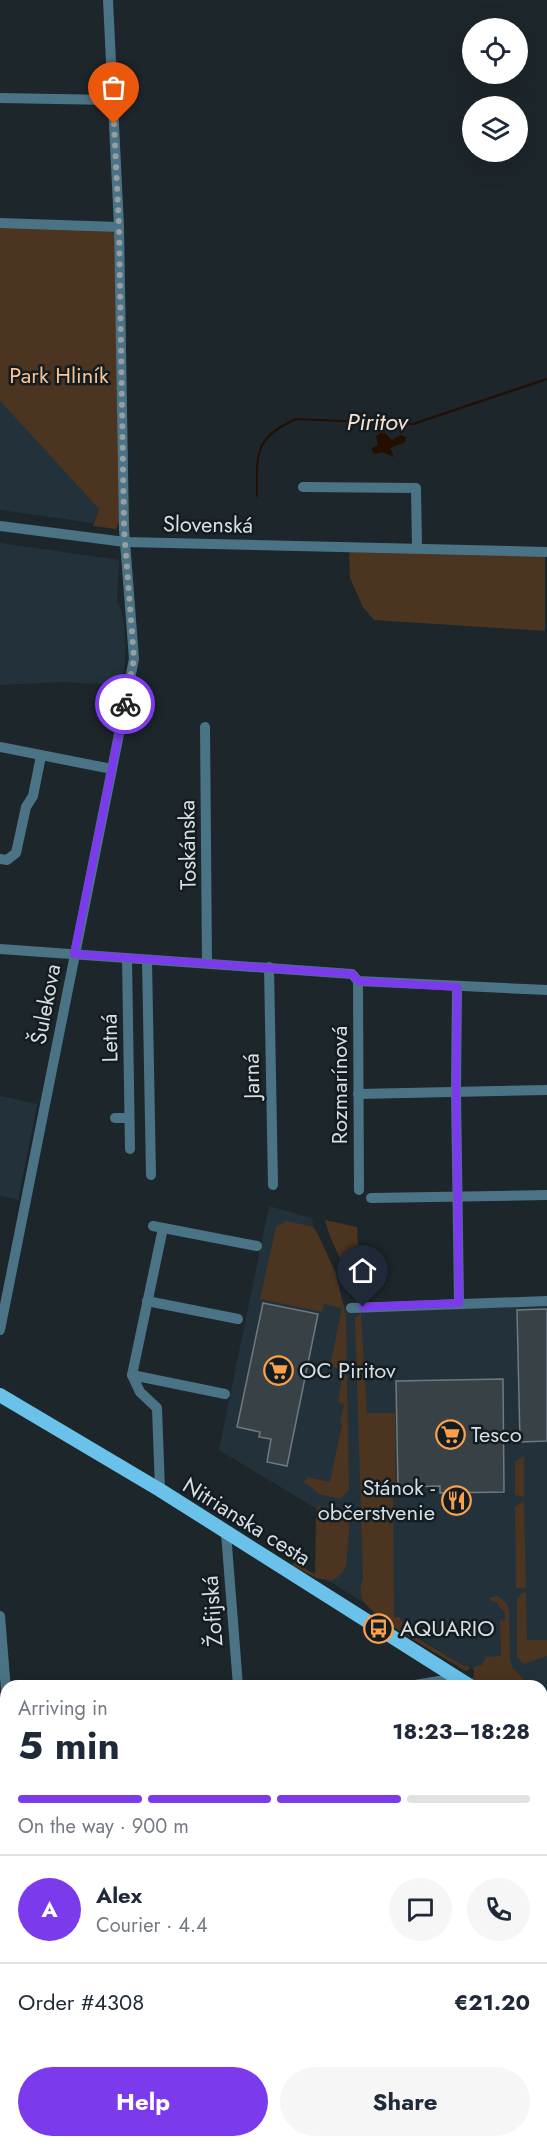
<!DOCTYPE html>
<html lang="en">
<head>
<meta charset="utf-8">
<style>
	body { margin:0; font-family:Jost,sans-serif; background:#f6f6f7; color:#1f2937; height:100vh; display:flex; flex-direction:column; font-size:22px; white-space:nowrap }
	* { box-sizing:border-box; margin:0 }
	p { font-size:20px; color:#747a83 }
	.icon { flex:none; width:33px; height:33px; fill:none; stroke:currentColor; stroke-width:2; stroke-linecap:round; stroke-linejoin:round }
	.map { position:relative; flex:1; overflow:hidden }
	.side { position:absolute; left:0px; top:1680px; width:548px; height:468px; display:flex; flex-direction:column; background:#fff; border-radius:18px 18px 0 0; box-shadow:0 6px 24px #0002 }
	.side>* { flex:none }
	.controls { position:absolute; left:462px; top:18px; display:grid; gap:12px }
	.controls a { display:grid; place-items:center; width:66px; height:66px; border-radius:50%; background:#fff; box-shadow:0 6px 24px #0002; font-size:30px }
	.pin { position:absolute; display:grid; place-items:center; width:51px; height:51px; color:#fff; margin:-62px -26px; border-radius:50% 50% 50% 0; rotate:-45deg; box-shadow:0 0 6px #0007 }
	.pin .icon { rotate:45deg }
	.courier { position:absolute; display:grid; place-items:center; width:60px; height:60px; margin:-30px; border:4px solid #7c3aed; border-radius:50%; background:#fff; color:#222; box-shadow:0 2px 8px #0007 }
	.head em { font-style:normal; font-weight:700 }
	.head div { display:flex; flex-direction:column-reverse }
	.head { display:flex; align-items:center; justify-content:space-between; height:102px; padding:0 18px }
	h1 { font-size:39px; font-weight:700; line-height:45px }
	.bar { display:grid; grid-template-columns:repeat(4,1fr); gap:9px 6px; align-content:center; height:72px; padding:0 18px }
	.bar i { height:8px; border-radius:4px; background:#e0e1e3 }
	.bar .selected { background:#7c3aed }
	.bar p { grid-column:span 4 }
	.line { display:flex; align-items:center; gap:15px; padding:0 18px; border-top:2px solid #e0e1e3 }
	.line div { flex:1 }
	.round { display:grid; place-items:center; flex:none; width:63px; height:63px; border-radius:32px; background:#f6f6f7 }
	.cta { display:flex; gap:12px; margin-top:auto; padding:12px 18px }
	.cta a { flex:1; height:69px; border-radius:36px; background:#7c3aed; color:#fff; font-size:24px; font-weight:700; line-height:69px; text-align:center }
	.cta a+a { background:#f6f6f7; color:#1f2937 }
	.map>svg:first-child { display:block }
	.built { fill:#23323a }
	.green { fill:#4b3420 }
	.water { fill:#230e00 }
	.lines { fill:none; stroke-linecap:round; stroke-linejoin:round }
	.stream { stroke:#230e00; stroke-width:2 }
	.building { fill:#374146; stroke:#6f7a80; stroke-width:1.5 }
	.minor { stroke:#4b7386; stroke-width:10 }
	.major { stroke:#6ac1e9; stroke-width:14 }
	.rail-casing { stroke:#7d8488; stroke-width:4.5 }
	.rail { stroke:#131d21; stroke-width:2; stroke-dasharray:7; stroke-linecap:butt }
	.done { stroke:#979ea1; stroke-width:6; stroke-dasharray:0 10.8 }
	.route { stroke:#7c3aed; stroke-width:8 }
	.labels { text-anchor:middle; dominant-baseline:central; stroke-width:5; stroke-linejoin:round; paint-order:stroke }
	.park-label { font-size:22px; fill:#f9c292; stroke:#131d21 }
	.street-label { font-size:22px; fill:#d8dee1; stroke:#131d21 }
	.poi-label { font-size:22px; fill:#d8dee1; stroke:#131d21; text-anchor:start }
	.water-label { font-size:24px; font-style:italic; fill:#f7e0cd; stroke:#131d21 }
</style>
</head>
<body>
<div class="map">
<svg width="547" height="2148" viewBox="0 0 547 2148">
	<rect width="100%" height="100%" fill="#1d262b"/>
	<!-- built -->
	<g class="built">
		<path d="M0,401L99,509L93,523L0,510Z"/>
		<path d="M0,543L119,560L117,603L119,604L124,624L125,644V663L120,685L62,682L0,685Z"/>
		<path d="M0,1096L37,1104L18,1200L0,1196Z"/>
		<path d="M269,1206L311,1218L347,1312L547,1306V1708L542,1702V1686H507L464,1666L318,1574L317,1509L219,1450Z"/>
		<path d="M542,1895H547V2068L542,2070Z"/>
		<path d="M6,1985V2142H379L371,2148H0V1986Z"/>
		<path d="M446,2142H528L531,2148H435Z"/>
	</g>
	<!-- green -->
	<g class="green">
		<path d="M0,227L111,230L114,233L120,520L116,529L93,526L99,509L0,401Z"/>
		<path d="M349,549L545,555V631L374,620L363,607L350,578Z"/>
		<path d="M325,1220L357,1227L358,1245L354,1249L357,1257L358,1303C351,1297 351,1287 348,1277C341,1258 330,1241 325,1220Z"/>
		<path d="M286,1221L310,1226L317,1232L336,1274L346,1317L349,1490L340,1499L320,1494L304,1482L308,1477L330,1482L342,1424L340,1423L344,1404L338,1402L343,1373L341,1369L326,1365V1361H331L342,1308L324,1304L322,1312L260,1299L276,1227Z"/>
		<path d="M361,1313L367,1413H395L396,1493L393,1494L394,1617H400L406,1631L464,1666H469V1670L466,1671C445,1658 372,1618 363,1600C359,1592 361,1586 363,1578L355,1318Z"/>
		<path d="M524,1456V1497L515,1495V1461Z"/>
		<path d="M524,1501L526,1588H516L515,1507Z"/>
		<path d="M320,1505L322,1521H329L332,1510L337,1508L345,1510L350,1519L346,1566L342,1573L332,1581L316,1578L292,1565L294,1562L315,1574L316,1510Z"/>
		<path d="M522,1593H526L527,1640H547V1656L524,1664L517,1657V1599Z"/>
		<path d="M498,1596L507,1604L509,1611L510,1659L512,1667L524,1680V1686H478L470,1681L474,1676V1667L482,1665L486,1657L501,1656L500,1619L505,1622V1612L500,1608L497,1602H492L489,1598Z"/>
	</g>
	<!-- water -->
	<path class="water" d="M381,433H385L392,440L400,435L406,437L405,442L390,448L394,457L382,452L375,454L372,451V448L378,445L376,436Z"/>
	<g class="lines">
		<!-- stream -->
		<path class="stream" d="M257,496C257,455 253,438 296,419L413,424L547,379"/>
	</g>
	<!-- building -->
	<g class="building">
		<path d="M263,1303L318,1314L287,1466L267,1462L271,1439L259,1437L260,1432L237,1427Z"/>
		<path d="M547,1309V1441L520,1442L517,1310Z"/>
		<path d="M503,1379L504,1492L440,1493V1486L398,1487L396,1381Z"/>
	</g>
	<g class="lines">
		<!-- minor -->
		<g class="minor">
			<path d="M0,98L113,100"/>
			<path d="M0,223L119,227"/>
			<path d="M303,487L416,488L417,547"/>
			<path d="M0,526L125,542L547,552"/>
			<path d="M205,727L207,963"/>
			<path d="M0,747L112,769"/>
			<path d="M0,859L7,860L16,853L26,807L33,796L41,756"/>
			<path d="M0,949L352,974L358,981L547,990"/>
			<path d="M127,958L130,1149"/>
			<path d="M147,960L151,1175"/>
			<path d="M269,967L273,1185"/>
			<path d="M358,981L359,1190"/>
			<path d="M457,987L456,1092L459,1303"/>
			<path d="M358,1094L547,1090"/>
			<path d="M115,1118H129"/>
			<path d="M371,1198L547,1195"/>
			<path d="M153,1226L257,1246"/>
			<path d="M147,1301L238,1319"/>
			<path d="M351,1308L547,1301"/>
			<path d="M0,1330L134,659L124,529L119,227L108,0"/>
			<path d="M132,1375L225,1394"/>
			<path d="M160,1490L157,1408L140,1392L132,1375L163,1228"/>
			<path d="M226,1533L238,1686"/>
			<path d="M0,1616L6,1690"/>
			<path d="M409,1686L457,1678"/>
			<path d="M542,1714L547,1721"/>
			<path d="M0,1757L6,1754"/>
		</g>
		<!-- major -->
		<g class="major">
			<path d="M0,1395L160,1490L470,1686"/>
			<path d="M542,1859L547,1862"/>
			<path d="M542,1877L547,1874"/>
			<path d="M542,1908L547,1901"/>
			<path d="M542,1933L547,1967"/>
			<path d="M0,1976L6,1975"/>
		</g>
		<defs>
			<g id="rail">
				<path d="M542,2047L547,2046"/>
				<path d="M542,2059L547,2058"/>
				<path d="M0,2148L24,2144"/>
				<path d="M18,2148L66,2142"/>
			</g>
		</defs>
		<!-- rail casing -->
		<use href="#rail" class="rail-casing"/>
		<!-- rail -->
		<use href="#rail" class="rail"/>
	</g>
	<g class="lines">
		<!-- done -->
		<path class="done" d="M114,124L119,227L124,529L134,659L125,704"/>
		<!-- route -->
		<path class="route" d="M125,704L74,954L352,974L358,981L457,987L456,1092L459,1303L363,1307"/>
	</g>
	<!-- icons -->
	<defs>
		<symbol id="supermarket-ring" viewBox="-11 -11 22 22"><circle r="9.5" fill="#131d21" stroke="#f8a04b" stroke-width="1.5"/><path d="M-6-5.5h2.5l.6 2H6L4.5 2H-2.5L-4.4-4H-6ZM-1.5 3.2a1.3 1.3 0 1 0 .1 0ZM3 3.2a1.3 1.3 0 1 0 .1 0Z" fill="#f8a04b"/></symbol>
		<symbol id="restaurant-ring" viewBox="-11 -11 22 22"><circle r="9.5" fill="#131d21" stroke="#f8a04b" stroke-width="1.5"/><path d="M-5-6h1v4h1v-4h1v4h1v-4h1v5L-1.5 .5V6h-2V.5L-5-1ZM5-6V6H3V1.5H1.5Q1.5-4 5-6Z" fill="#f8a04b"/></symbol>
		<symbol id="bus-ring" viewBox="-11 -11 22 22"><circle r="9.5" fill="#131d21" stroke="#f8a04b" stroke-width="1.5"/><path d="M-5-6H5V4H4V6H2V4H-2V6H-4V4H-5ZM-3.5-4V0h7V-4ZM-3.5 1.2v1.5H-2V1.2ZM2 1.2v1.5H3.5V1.2Z" fill="#f8a04b"/></symbol>
	</defs>
	<g fill-rule="evenodd">
		<use href="#supermarket-ring" x="262" y="1354" width="33" height="33"/>
		<use href="#supermarket-ring" x="434" y="1418" width="33" height="33"/>
		<use href="#restaurant-ring" x="440" y="1484" width="33" height="33"/>
		<use href="#bus-ring" x="362" y="1612" width="33" height="33"/>
	</g>
	<g class="labels">
		<!-- park labels -->
		<g class="park-label">
			<text x="59" y="375">Park Hliník</text>
		</g>
		<!-- street labels -->
		<g class="street-label">
			<text transform="translate(208 524) rotate(1)">Slovenská</text>
			<text transform="translate(187 845) rotate(-91)">Toskánska</text>
			<text transform="translate(45 1004) rotate(-79)">Šulekova</text>
			<text transform="translate(109 1038) rotate(-91)">Letná</text>
			<text transform="translate(251 1076) rotate(-91)">Jarná</text>
			<text transform="translate(339 1085) rotate(-90)">Rozmarínová</text>
			<text transform="translate(247 1521) rotate(32)">Nitrianska cesta</text>
			<text transform="translate(212 1611) rotate(-94)">Žofijská</text>
		</g>
		<!-- poi labels -->
		<g class="poi-label">
			<text x="299" y="1370">OC Piritov</text>
			<text x="471" y="1434">Tesco</text>
			<text x="435" y="1487" text-anchor="end">Stánok -<tspan x="435" dy="25">občerstvenie</tspan></text>
			<text x="400" y="1628">AQUARIO</text>
		</g>
		<!-- water labels -->
		<g class="water-label">
			<text x="377" y="421">Piritov</text>
		</g>
	</g>
</svg>
<div class="controls">
<a><svg class="icon" aria-label="locate" viewBox="0 0 24 24"><circle cx="12" cy="12" r="6"/><path d="M12 2v4M12 18v4M2 12h4M18 12h4"/></svg></a>
<a><svg class="icon" aria-label="layers" viewBox="0 0 24 24"><path d="M12 4l9 5-9 5-9-5zM3 14l9 5 9-5"/></svg></a>
</div>
<div class="pin" style="left:114px;top:124px;background:#ea580c"><svg class="icon" aria-label="bag" viewBox="0 0 24 24"><path d="M5 8h14l-1 12H6zM9 8a3 3 0 0 1 6 0"/></svg></div>
<div class="pin" style="left:363px;top:1307px;background:#1f2937"><svg class="icon" aria-label="home" viewBox="0 0 24 24"><path d="M3 11l9-7 9 7M6 9v11h12V9"/></svg></div>
<div class="courier" style="left:125px;top:704px"><svg class="icon" aria-label="bike" viewBox="0 0 24 24"><circle cx="6" cy="16" r="4"/><circle cx="18" cy="16" r="4"/><path d="M6 16l4-8h5l3 8M10 8l3 8H6M13 5h3"/></svg></div>
<section class="side">
<div class="head"><div><h1>5 min</h1><p>Arriving in</p></div><em>18:23–18:28</em></div>
<div class="bar"><i class="selected"></i><i class="selected"></i><i class="selected"></i><i></i><p>On the way · 900 m</p></div>
<div class="line" style="height:108px"><b class="round" style="background:#7c3aed;color:#fff">A</b><div><b>Alex</b><p>Courier · 4.4</p></div><a class="round"><svg class="icon" aria-label="chat" viewBox="0 0 24 24"><path d="M4 5h16v11H9l-5 4z"/></svg></a><a class="round"><svg class="icon" aria-label="phone" viewBox="0 0 24 24"><path d="M5 4h4l2 5-3 2q2 4 5 5l2-3 5 2v4C11 20 4 13 5 4z"/></svg></a></div>
<div class="line" style="height:78px"><div>Order #4308</div><b>€21.20</b></div>
<div class="cta"><a>Help</a><a>Share</a></div>
</section>
</div>
</body>
</html>
